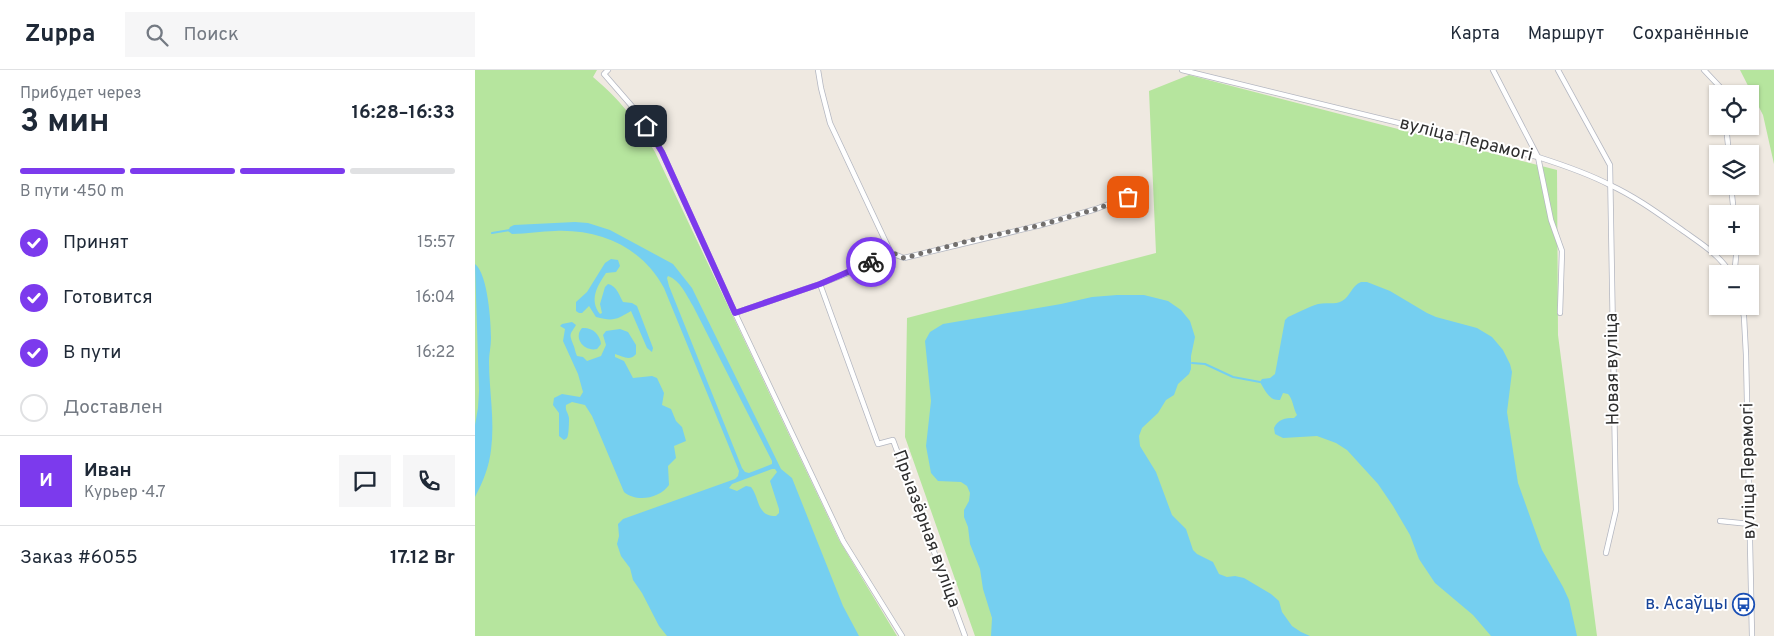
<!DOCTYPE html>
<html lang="ru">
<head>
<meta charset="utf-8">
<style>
	body { margin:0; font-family:Overpass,sans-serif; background:#f6f6f7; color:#1f2937; height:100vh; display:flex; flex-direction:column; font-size:19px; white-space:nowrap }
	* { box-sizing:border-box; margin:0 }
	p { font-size:16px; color:#747a83 }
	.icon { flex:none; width:28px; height:28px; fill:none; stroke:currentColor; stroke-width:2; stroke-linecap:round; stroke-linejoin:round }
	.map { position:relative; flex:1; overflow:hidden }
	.details { display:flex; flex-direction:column; background:#fff; width:475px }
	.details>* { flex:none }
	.buttons { position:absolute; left:1234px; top:15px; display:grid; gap:10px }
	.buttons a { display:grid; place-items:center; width:50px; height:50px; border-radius:0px; background:#fff; box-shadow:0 1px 4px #0004; font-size:25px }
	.pin { position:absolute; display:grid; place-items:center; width:42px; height:42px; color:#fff; margin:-21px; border-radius:10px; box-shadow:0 2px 8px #0006 }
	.courier { position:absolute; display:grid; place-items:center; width:50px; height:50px; margin:-25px; border:4px solid #7c3aed; border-radius:50%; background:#fff; color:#222; box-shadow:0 1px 6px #0007 }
	.overview em { font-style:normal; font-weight:700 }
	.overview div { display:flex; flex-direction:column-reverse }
	.overview { display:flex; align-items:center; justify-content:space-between; height:85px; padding:0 20px }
	h1 { font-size:32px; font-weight:700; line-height:38px }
	.bar { display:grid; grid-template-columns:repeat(4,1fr); gap:8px 5px; align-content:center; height:60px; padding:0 20px }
	.bar i { height:6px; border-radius:4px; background:#e0e1e3 }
	.bar .active { background:#7c3aed }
	.bar p { grid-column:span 4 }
	.line { display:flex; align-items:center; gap:12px; padding:0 20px; border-top:1px solid #e0e1e3 }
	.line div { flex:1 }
	.round { display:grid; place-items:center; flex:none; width:52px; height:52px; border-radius:0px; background:#f6f6f7 }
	ol { padding:0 20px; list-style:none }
	li { display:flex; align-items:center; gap:15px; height:55px }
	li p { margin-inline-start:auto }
	li .icon { padding:5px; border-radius:50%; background:#7c3aed; color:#fff; stroke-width:4 }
	li:last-child { color:#747a83 }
	li i { width:28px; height:28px; border:2px solid #e0e1e3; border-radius:50% }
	header { display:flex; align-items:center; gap:30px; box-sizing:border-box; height:70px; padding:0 25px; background:#fff; border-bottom:1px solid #e0e1e3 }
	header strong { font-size:24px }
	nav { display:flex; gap:28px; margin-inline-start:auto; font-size:18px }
	.search { width:350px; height:45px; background:#f6f6f7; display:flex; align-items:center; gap:12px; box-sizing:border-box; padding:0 18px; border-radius:0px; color:#747a83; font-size:19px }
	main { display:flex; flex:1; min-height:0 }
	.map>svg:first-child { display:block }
	.green { fill:#b6e59e }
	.water { fill:#75cff0; fill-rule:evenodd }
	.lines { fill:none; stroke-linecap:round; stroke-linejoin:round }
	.stream { stroke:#75cff0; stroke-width:2 }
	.minor-casing { stroke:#b4b7c1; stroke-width:6 }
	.minor { stroke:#fff; stroke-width:4.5 }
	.done { stroke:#726f6d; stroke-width:5; stroke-dasharray:0 9 }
	.route { stroke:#7c3aed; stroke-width:6 }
	.labels { text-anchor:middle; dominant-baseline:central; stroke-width:4; stroke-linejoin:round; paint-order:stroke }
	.street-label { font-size:18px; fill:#2e2e2e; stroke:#fff }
	.transit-label { font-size:18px; fill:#164399; stroke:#fff; text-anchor:end }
</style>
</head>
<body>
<header>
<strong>Zuppa</strong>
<div class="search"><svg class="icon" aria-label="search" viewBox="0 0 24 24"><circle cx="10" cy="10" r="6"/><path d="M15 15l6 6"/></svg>Поиск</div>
<nav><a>Карта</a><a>Маршрут</a><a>Сохранённые</a></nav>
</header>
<main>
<section class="details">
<div class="overview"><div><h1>3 мин</h1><p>Прибудет через</p></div><em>16:28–16:33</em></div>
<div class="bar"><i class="active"></i><i class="active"></i><i class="active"></i><i></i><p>В пути · 450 m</p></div>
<ol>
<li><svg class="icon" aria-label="check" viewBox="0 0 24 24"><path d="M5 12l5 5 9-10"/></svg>Принят<p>15:57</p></li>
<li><svg class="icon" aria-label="check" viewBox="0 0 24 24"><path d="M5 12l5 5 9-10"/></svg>Готовится<p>16:04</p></li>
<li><svg class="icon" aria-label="check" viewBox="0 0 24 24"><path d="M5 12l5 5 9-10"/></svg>В пути<p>16:22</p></li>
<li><i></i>Доставлен</li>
</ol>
<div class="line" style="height:90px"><b class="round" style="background:#7c3aed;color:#fff">И</b><div><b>Иван</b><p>Курьер · 4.7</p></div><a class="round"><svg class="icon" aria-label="chat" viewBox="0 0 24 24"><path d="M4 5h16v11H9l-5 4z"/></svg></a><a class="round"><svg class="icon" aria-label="phone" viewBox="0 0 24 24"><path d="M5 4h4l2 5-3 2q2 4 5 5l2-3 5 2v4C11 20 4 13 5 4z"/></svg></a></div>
<div class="line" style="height:65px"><div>Заказ #6055</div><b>17.12 Br</b></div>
</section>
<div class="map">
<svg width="1299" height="566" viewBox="0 0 1299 566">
	<rect width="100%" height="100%" fill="#efe9e1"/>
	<!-- green -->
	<g class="green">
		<path d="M0,0H122L118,7C146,31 161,50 180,82L364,470L422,566H0Z"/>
		<path d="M1265,0H1299V94L1288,45Z"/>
		<path d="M714,5L1082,100L1083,265L1122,566H500L430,367L432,248L681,183L674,21Z"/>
	</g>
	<!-- water -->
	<g class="water">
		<path d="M100,152L113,153L135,160L198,194L217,218L306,399L317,408L368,536L384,566H192L184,556L167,523L158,510L155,498L146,486L142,474L144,466L143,454L148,449L260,409L263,406L264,401L189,218C167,177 125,159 80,161C66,161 52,164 37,164L33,161L35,157L39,155ZM193,206C205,210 212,226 218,236L297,391V394L274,403L270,402L267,398L194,216L192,208ZM297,399H300L302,402L295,411L304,439V443L301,446C281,446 285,428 276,417L271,416L262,421L254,418L257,414Z"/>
		<path d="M136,189L143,190L145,196L141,202L131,203C122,216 114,230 125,244L127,243L125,234L130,217L133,214C142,216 144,225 148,232L157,233L162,236L178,278L177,282L172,278L156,241C142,249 139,252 121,247L114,236L107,243H104L101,241V232L112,222L130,193Z"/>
		<path d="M0,194C13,204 16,253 16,268C16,276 14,284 14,291C14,321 20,350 16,380C14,397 8,412 0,427V355L3,338L4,321Z"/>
		<path d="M886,212H892L915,221L952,243L961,247L1002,258L1017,267L1028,280L1035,294L1037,302L1032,342L1043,413L1067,480L1088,517L1094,530L1102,566H1016L998,545L960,513L944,489L935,465L918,436L903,414L872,380L861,373L842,366L808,368L800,364L799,358C803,349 810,348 819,348L822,345C818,338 818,329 813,324L808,323L805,330C794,331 790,320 785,312L787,309L795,308L800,304L810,250L813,247C822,243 833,237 843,234C851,232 860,235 867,231C876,226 876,216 886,212Z"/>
		<path d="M642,225H669L693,231L706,240L715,251L720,267L716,286V299L714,304L703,314L699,325L691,330L683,343L667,358L664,366L665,376L681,402L697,445L711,459L718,480L722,484L738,492L744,504L752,507L760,506L769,508L796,524L804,531L807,542L817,556L826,562L835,566H516L517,548L508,519L505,499L495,474L493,457L489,447V440L494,431L495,423L492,416L486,412L463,411L456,403L451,376L456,331L450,271L455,262L468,254L586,234L617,227Z"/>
		<path d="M97,252L101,255C95,265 94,263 98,274C100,278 100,282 102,286L108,287L112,291L126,286L131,275L128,265L131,261L145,259L153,262L161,275V284C154,292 148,286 140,284V287L149,291L158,308L177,306L182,308L189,323L187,335L196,339L201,351L207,357L211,371L199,376L201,388L193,396L194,415C185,428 162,433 149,422L117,346L110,335L97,332L91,335C90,341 93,342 94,348C94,351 94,365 92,368L89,370L84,366V343L78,335L79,328L87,324L105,327L108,322L103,304L88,271L90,259L85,256L87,254Z"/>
		<path d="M107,258C117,257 125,264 126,274L122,279C109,282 98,268 107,258Z"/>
	</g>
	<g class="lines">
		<!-- stream -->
		<g class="stream">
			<path d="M17,163L35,160"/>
			<path d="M717,293L730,294L758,307L785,312"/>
		</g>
		<defs>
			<g id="minor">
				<path d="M133,0L129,4L162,42L187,82L260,243L368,471L427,566"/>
				<path d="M343,0L346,18L355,53L416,183"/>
				<path d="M707,0L1063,87C1088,95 1112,103 1135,115C1161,127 1184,144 1207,160C1225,173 1244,184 1256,204"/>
				<path d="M1018,0L1063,87L1076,150L1087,181L1085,243"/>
				<path d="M1083,0L1135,95L1141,440L1131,483"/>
				<path d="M1229,0L1246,18L1248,24"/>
				<path d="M1251,56L1254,84"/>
				<path d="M1256,116L1259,144"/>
				<path d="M1255,203L1260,197L1262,176"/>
				<path d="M1267,236L1269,247L1271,285L1277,566"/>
				<path d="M260,243L345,214"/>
				<path d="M1245,451L1275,454"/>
				<path d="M490,566L418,370L403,374L345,214L376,202L416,183L429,188L566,155L621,139L670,120"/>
			</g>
		</defs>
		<!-- minor casing -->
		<use href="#minor" class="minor-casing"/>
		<!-- minor -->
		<use href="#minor" class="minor"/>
	</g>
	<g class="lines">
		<!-- done -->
		<path class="done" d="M396,192L416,182L429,188L501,169L566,155L621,139L653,127"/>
		<!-- route -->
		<path class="route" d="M171,56L187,82L260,243L345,214L396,192"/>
	</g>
	<!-- icons -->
	<defs>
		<symbol id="bus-ring" viewBox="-11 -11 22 22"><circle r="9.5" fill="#fff" stroke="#1a4fb4" stroke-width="1.5"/><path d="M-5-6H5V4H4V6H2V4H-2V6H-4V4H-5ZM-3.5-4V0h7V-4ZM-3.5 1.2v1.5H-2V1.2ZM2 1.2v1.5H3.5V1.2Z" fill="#1a4fb4"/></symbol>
	</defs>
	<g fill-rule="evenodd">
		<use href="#bus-ring" x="1256" y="522" width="25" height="25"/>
	</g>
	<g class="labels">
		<!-- street labels -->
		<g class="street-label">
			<text transform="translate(991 70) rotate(14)">вуліца Перамогі</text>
			<text transform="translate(1138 299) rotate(-91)">Новая вуліца</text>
			<text transform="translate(1274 401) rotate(-91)">вуліца Перамогі</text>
			<text transform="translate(451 459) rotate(70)">Прыазёрная вуліца</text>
		</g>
		<!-- transit labels -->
		<g class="transit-label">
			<text x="1253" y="534">в. Асаўцы</text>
		</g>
	</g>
</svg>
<div class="buttons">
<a><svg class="icon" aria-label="locate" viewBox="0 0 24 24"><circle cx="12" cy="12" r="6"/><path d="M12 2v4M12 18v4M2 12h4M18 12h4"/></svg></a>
<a><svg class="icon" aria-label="layers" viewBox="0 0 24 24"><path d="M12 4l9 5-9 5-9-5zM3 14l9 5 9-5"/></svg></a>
<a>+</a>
<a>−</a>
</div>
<div class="pin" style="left:653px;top:127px;background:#ea580c"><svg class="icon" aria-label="bag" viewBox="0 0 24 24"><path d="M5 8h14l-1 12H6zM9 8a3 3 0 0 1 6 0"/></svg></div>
<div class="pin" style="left:171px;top:56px;background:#1f2937"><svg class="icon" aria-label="home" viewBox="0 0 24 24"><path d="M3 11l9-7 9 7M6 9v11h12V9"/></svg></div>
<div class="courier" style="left:396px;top:192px"><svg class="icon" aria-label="bike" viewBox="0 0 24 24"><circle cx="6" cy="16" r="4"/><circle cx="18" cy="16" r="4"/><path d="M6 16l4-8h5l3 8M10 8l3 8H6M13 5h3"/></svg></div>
</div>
</main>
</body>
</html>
